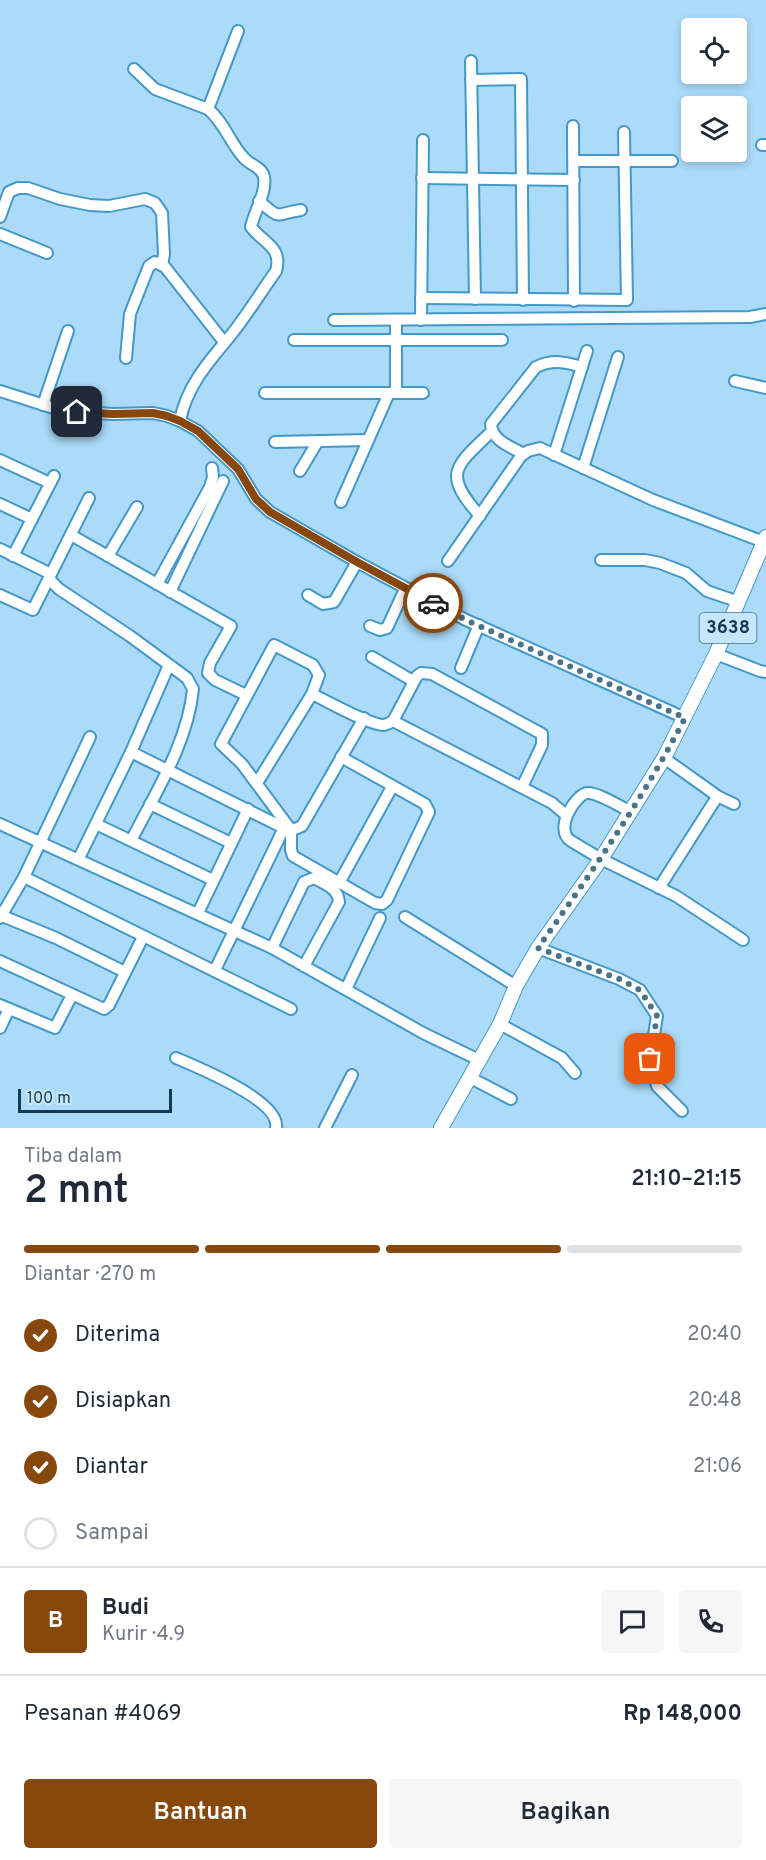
<!DOCTYPE html>
<html lang="id">
<head>
<meta charset="utf-8">
<style>
	body { margin:0; font-family:Overpass,sans-serif; background:#f6f6f7; color:#1f2937; height:100vh; display:flex; flex-direction:column; font-size:22px; white-space:nowrap }
	* { box-sizing:border-box; margin:0 }
	p { font-size:20px; color:#747a83 }
	.icon { flex:none; width:33px; height:33px; fill:none; stroke:currentColor; stroke-width:2; stroke-linecap:round; stroke-linejoin:round }
	.map { position:relative; height:1128px; overflow:hidden }
	.drawer { display:flex; flex-direction:column; background:#fff; flex:1 }
	.drawer>* { flex:none }
	.tools { position:absolute; left:681px; top:18px; display:grid; gap:12px }
	.tools a { display:grid; place-items:center; width:66px; height:66px; border-radius:6px; background:#fff; box-shadow:0 3px 9px #0003; font-size:30px }
	.scale { position:absolute; left:18px; bottom:15px; width:154px; box-sizing:border-box; padding-left:6px; border:3px solid #15394d; border-top:0; font-size:16px; line-height:21px; white-space:nowrap; color:#15394d; -webkit-text-stroke:4px #c6e6fa; paint-order:stroke }
	.pin { position:absolute; display:grid; place-items:center; width:51px; height:51px; color:#fff; margin:-26px; border-radius:12px; box-shadow:0 3px 9px #0006 }
	.courier { position:absolute; display:grid; place-items:center; width:60px; height:60px; margin:-30px; border:4px solid #87480d; border-radius:50%; background:#fff; color:#222; box-shadow:0 2px 8px #0007 }
	.summary em { font-style:normal; font-weight:600 }
	.summary div { display:flex; flex-direction:column-reverse }
	.summary { display:flex; align-items:center; justify-content:space-between; height:102px; padding:0 24px }
	h1 { font-size:39px; font-weight:600; line-height:45px }
	.bar { display:grid; grid-template-columns:repeat(4,1fr); gap:9px 6px; align-content:center; height:72px; padding:0 24px }
	.bar i { height:8px; border-radius:4px; background:#e0e1e3 }
	.bar .on { background:#87480d }
	.bar p { grid-column:span 4 }
	.line { display:flex; align-items:center; gap:15px; padding:0 24px; border-top:2px solid #e0e1e3 }
	.line div { flex:1 }
	.round { display:grid; place-items:center; flex:none; width:63px; height:63px; border-radius:6px; background:#f6f6f7 }
	ol { padding:0 24px; list-style:none }
	li { display:flex; align-items:center; gap:18px; height:66px }
	li p { margin-inline-start:auto }
	li .icon { padding:6px; border-radius:50%; background:#87480d; color:#fff; stroke-width:4 }
	li:last-child { color:#747a83 }
	li i { width:33px; height:33px; border:3px solid #e0e1e3; border-radius:50% }
	.cta { display:flex; gap:12px; margin-top:auto; padding:12px 24px }
	.cta a { flex:1; height:69px; border-radius:6px; background:#87480d; color:#fff; font-size:24px; font-weight:600; line-height:69px; text-align:center }
	.cta a+a { background:#f6f6f7; color:#1f2937 }
	.map>svg:first-child { display:block }
	.lines { fill:none; stroke-linecap:round; stroke-linejoin:round }
	.minor-casing { stroke:#4398c7; stroke-width:14 }
	.major-casing { stroke:#4398c7; stroke-width:16 }
	.minor { stroke:#fff; stroke-width:10 }
	.major { stroke:#fff; stroke-width:14 }
	.done { stroke:#4a7289; stroke-width:6; stroke-dasharray:0 10.8 }
	.route { stroke:#87480d; stroke-width:8 }
	.labels { text-anchor:middle; dominant-baseline:central; stroke-width:5; stroke-linejoin:round; paint-order:stroke }
	.shield { fill:#c6e6fa; stroke:#4a6d81; stroke-width:1.5 }
	.shield-label { font-size:18px; font-weight:bold; fill:#15394d }
</style>
</head>
<body>
<div class="map">
<svg width="766" height="1128" viewBox="0 0 766 1128">
	<rect width="100%" height="100%" fill="#abdbf9"/>
	<g class="lines">
		<defs>
			<g id="minor">
				<path d="M471,61L475,299"/>
				<path d="M134,69L155,89L208,109C224,122 230,143 244,158C250,165 262,167 264,177C267,192 254,212 251,227C263,243 283,247 276,271C261,292 247,315 231,335C209,361 186,387 180,421"/>
				<path d="M471,80L521,79L523,300"/>
				<path d="M208,109L238,31"/>
				<path d="M573,126L574,301"/>
				<path d="M762,145H766"/>
				<path d="M574,161H672"/>
				<path d="M422,178L574,180"/>
				<path d="M259,201C282,221 274,214 301,210"/>
				<path d="M0,217L9,192L18,188H28L60,199L90,205L109,206L145,199L155,203L162,213L164,254L162,265"/>
				<path d="M0,234L47,253"/>
				<path d="M421,298L627,300L624,132"/>
				<path d="M334,320L750,317L766,314"/>
				<path d="M421,320L423,140"/>
				<path d="M294,340H502"/>
				<path d="M126,358L130,314L149,266L155,262L165,267L224,342"/>
				<path d="M735,381L766,388"/>
				<path d="M0,391L63,411L113,414L153,413L167,416L180,421L198,431L238,469L256,499L270,512L357,562L466,620L685,718"/>
				<path d="M265,393H423"/>
				<path d="M396,393V320"/>
				<path d="M43,405L68,331"/>
				<path d="M275,442L368,440"/>
				<path d="M524,454C511,447 492,441 491,424L536,367C553,359 565,362 582,367"/>
				<path d="M554,455L587,351"/>
				<path d="M0,460L50,483"/>
				<path d="M583,468L618,357"/>
				<path d="M300,471L318,441"/>
				<path d="M341,502L389,393"/>
				<path d="M0,504L32,519"/>
				<path d="M480,516C442,473 455,467 491,432"/>
				<path d="M71,535L231,626L210,663L208,673L215,680L246,695"/>
				<path d="M0,549L51,574"/>
				<path d="M13,556L54,476"/>
				<path d="M108,556L137,507"/>
				<path d="M601,560H645L660,563L686,573L707,591L739,602"/>
				<path d="M448,561L521,456L528,451L540,448L653,500L764,542"/>
				<path d="M49,579L59,589L130,636L187,678L193,689C188,742 156,792 132,839"/>
				<path d="M157,584L210,487L213,477L212,468"/>
				<path d="M170,592L223,481"/>
				<path d="M0,595L33,610L89,498"/>
				<path d="M308,595L323,604L334,602L357,562"/>
				<path d="M370,626L380,630L387,628L405,589"/>
				<path d="M716,654L760,671L766,672"/>
				<path d="M372,657L413,681"/>
				<path d="M461,668L479,625"/>
				<path d="M312,694C327,701 369,725 384,725C388,724 390,723 393,721L417,676L421,673L432,674L542,734V745L522,787"/>
				<path d="M393,721L552,803L566,815"/>
				<path d="M131,752L284,828L295,829L302,826L364,718"/>
				<path d="M257,783L312,694L319,675L313,665L274,645L221,744L242,764L291,830V850L293,856L375,903L382,904L387,900L429,812L425,804L341,757"/>
				<path d="M717,796L734,804"/>
				<path d="M150,804L231,843"/>
				<path d="M631,812C621,807 599,793 588,793C576,793 553,830 571,841L601,859L676,896L743,940"/>
				<path d="M0,824L272,948L423,1033L479,1060"/>
				<path d="M96,824L213,880"/>
				<path d="M79,858L131,752L169,665"/>
				<path d="M24,877L291,1009"/>
				<path d="M339,883L392,787"/>
				<path d="M659,888L717,797L716,795L664,758"/>
				<path d="M198,913L248,809"/>
				<path d="M0,915L56,938L125,972"/>
				<path d="M405,917L516,986"/>
				<path d="M0,918L24,877L90,737"/>
				<path d="M272,948L304,882L314,878C325,884 338,888 339,902L304,966"/>
				<path d="M538,948L619,979L640,990L657,1016L650,1060L657,1086L682,1111"/>
				<path d="M0,961L104,1009L109,1005L143,937"/>
				<path d="M215,970L284,828"/>
				<path d="M346,989L380,918"/>
				<path d="M0,1005L55,1028L72,995"/>
				<path d="M500,1024L562,1058L575,1073"/>
				<path d="M0,1028L9,1009"/>
				<path d="M176,1058C197,1067 281,1101 276,1128"/>
				<path d="M469,1077L511,1099"/>
				<path d="M325,1128L352,1075"/>
			</g>
			<path id="major" d="M441,1128L500,1024L516,986L538,948L601,859L664,758L716,654L766,537"/>
		</defs>
		<!-- minor casing -->
		<use href="#minor" class="minor-casing"/>
		<!-- major casing -->
		<use href="#major" class="major-casing"/>
		<!-- minor -->
		<use href="#minor" class="minor"/>
		<!-- major -->
		<use href="#major" class="major"/>
	</g>
	<g class="lines">
		<!-- done -->
		<path class="done" d="M433,603L466,620L685,718C643,799 591,873 538,948L619,979L640,990L657,1016L650,1059"/>
		<!-- route -->
		<path class="route" d="M77,412L113,414L153,413L167,416L180,421L198,431L238,469L256,499L270,512L357,562L433,603"/>
	</g>
	<g class="labels">
		<!-- shield labels -->
		<rect class="shield" x="699.5" y="613" width="57" height="30" rx="4.5"/>
		<g class="shield-label">
			<text x="728" y="628">3638</text>
		</g>
	</g>
</svg>
<div class="tools">
<a><svg class="icon" aria-label="locate" viewBox="0 0 24 24"><circle cx="12" cy="12" r="6"/><path d="M12 2v4M12 18v4M2 12h4M18 12h4"/></svg></a>
<a><svg class="icon" aria-label="layers" viewBox="0 0 24 24"><path d="M12 4l9 5-9 5-9-5zM3 14l9 5 9-5"/></svg></a>
</div>
<div class="scale">100 m</div>
<div class="pin" style="left:650px;top:1059px;background:#ea580c"><svg class="icon" aria-label="bag" viewBox="0 0 24 24"><path d="M5 8h14l-1 12H6zM9 8a3 3 0 0 1 6 0"/></svg></div>
<div class="pin" style="left:77px;top:412px;background:#1f2937"><svg class="icon" aria-label="home" viewBox="0 0 24 24"><path d="M3 11l9-7 9 7M6 9v11h12V9"/></svg></div>
<div class="courier" style="left:433px;top:603px"><svg class="icon" aria-label="car" viewBox="0 0 24 24"><path d="M5 17H2v-5l4-1 3-4h7l3 4 3 1v5h-3M9 17h6M6 11h13"/><circle cx="7" cy="17" r="2"/><circle cx="17" cy="17" r="2"/></svg></div>
</div>
<section class="drawer">
<div class="summary"><div><h1>2 mnt</h1><p>Tiba dalam</p></div><em>21:10–21:15</em></div>
<div class="bar"><i class="on"></i><i class="on"></i><i class="on"></i><i></i><p>Diantar · 270 m</p></div>
<ol>
<li><svg class="icon" aria-label="check" viewBox="0 0 24 24"><path d="M5 12l5 5 9-10"/></svg>Diterima<p>20:40</p></li>
<li><svg class="icon" aria-label="check" viewBox="0 0 24 24"><path d="M5 12l5 5 9-10"/></svg>Disiapkan<p>20:48</p></li>
<li><svg class="icon" aria-label="check" viewBox="0 0 24 24"><path d="M5 12l5 5 9-10"/></svg>Diantar<p>21:06</p></li>
<li><i></i>Sampai</li>
</ol>
<div class="line" style="height:108px"><b class="round" style="background:#87480d;color:#fff">B</b><div><b>Budi</b><p>Kurir · 4.9</p></div><a class="round"><svg class="icon" aria-label="chat" viewBox="0 0 24 24"><path d="M4 5h16v11H9l-5 4z"/></svg></a><a class="round"><svg class="icon" aria-label="phone" viewBox="0 0 24 24"><path d="M5 4h4l2 5-3 2q2 4 5 5l2-3 5 2v4C11 20 4 13 5 4z"/></svg></a></div>
<div class="line" style="height:78px"><div>Pesanan #4069</div><b>Rp 148,000</b></div>
<div class="cta"><a>Bantuan</a><a>Bagikan</a></div>
</section>
</body>
</html>
